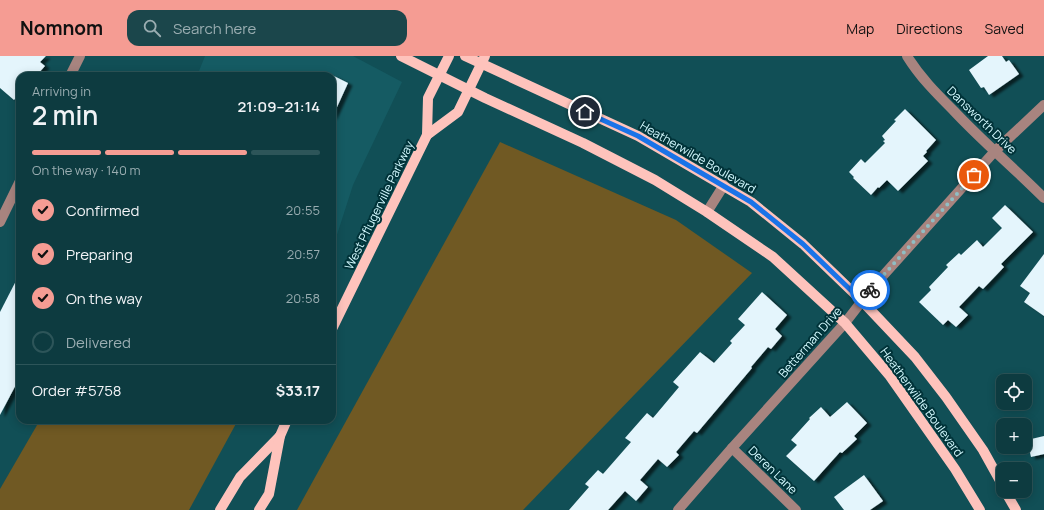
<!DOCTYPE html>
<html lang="en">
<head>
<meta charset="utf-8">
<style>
	body { margin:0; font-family:Manrope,sans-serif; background:#1b464b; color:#f1f3f6; height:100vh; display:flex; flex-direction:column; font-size:15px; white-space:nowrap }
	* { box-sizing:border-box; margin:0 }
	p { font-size:13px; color:#9aadb1 }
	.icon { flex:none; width:22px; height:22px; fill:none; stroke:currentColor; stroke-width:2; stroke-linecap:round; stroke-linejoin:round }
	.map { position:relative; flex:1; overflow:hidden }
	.sheet { position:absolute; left:16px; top:16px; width:320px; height:352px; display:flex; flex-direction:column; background:#0d3b40; border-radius:12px; box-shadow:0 2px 10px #0003,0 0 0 1px #2d5559 }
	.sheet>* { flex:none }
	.controls { position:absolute; left:996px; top:318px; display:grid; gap:8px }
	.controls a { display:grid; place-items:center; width:36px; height:36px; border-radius:8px; background:#0d3b40; box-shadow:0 2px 10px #0003,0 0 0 1px #2d5559; font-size:20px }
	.pin { position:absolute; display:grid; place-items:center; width:34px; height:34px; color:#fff; margin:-17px; border:2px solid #fff; border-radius:50%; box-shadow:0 1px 4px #0007 }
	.courier { position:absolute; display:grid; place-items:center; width:40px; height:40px; margin:-20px; border:3px solid #1a73e8; border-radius:50%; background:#fff; color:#222; box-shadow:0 1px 5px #0007 }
	.headline em { font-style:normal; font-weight:600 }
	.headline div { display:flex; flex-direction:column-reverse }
	.headline { display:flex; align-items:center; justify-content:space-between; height:68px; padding:0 16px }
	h1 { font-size:26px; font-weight:600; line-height:30px }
	.bar { display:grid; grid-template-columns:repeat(4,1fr); gap:6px 4px; align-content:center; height:48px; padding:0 16px }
	.bar i { height:5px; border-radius:3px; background:#2d5559 }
	.bar .current { background:#f59c93 }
	.bar p { grid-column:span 4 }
	.line { display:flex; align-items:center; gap:10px; padding:0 16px; border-top:1px solid #2d5559 }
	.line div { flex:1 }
	ol { padding:0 16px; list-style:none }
	li { display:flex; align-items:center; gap:12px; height:44px }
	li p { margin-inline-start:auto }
	li .icon { padding:4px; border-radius:50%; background:#f59c93; color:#111; stroke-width:4 }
	li:last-child { color:#9aadb1 }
	li i { width:22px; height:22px; border:2px solid #2d5559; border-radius:50% }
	header { display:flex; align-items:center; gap:24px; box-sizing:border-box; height:56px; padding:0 20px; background:#f59c93; color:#111 }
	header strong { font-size:19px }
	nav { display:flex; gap:22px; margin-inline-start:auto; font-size:14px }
	.search { width:280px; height:36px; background:#1b464b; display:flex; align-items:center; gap:10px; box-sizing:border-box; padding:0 14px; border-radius:12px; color:#9aadb1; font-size:15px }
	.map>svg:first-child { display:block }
	.built { fill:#155b63 }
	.green { fill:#705923 }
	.building { fill:#e4f5fc; filter:url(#shadow) }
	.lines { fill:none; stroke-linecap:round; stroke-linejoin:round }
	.minor { stroke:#a8847f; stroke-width:10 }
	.major { stroke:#fec3bc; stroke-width:10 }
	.done { stroke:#8fbec4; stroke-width:4; stroke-dasharray:0 7.2 }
	.route { stroke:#1a73e8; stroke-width:5 }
	.labels { text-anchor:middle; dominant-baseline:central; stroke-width:4; stroke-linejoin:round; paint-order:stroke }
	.street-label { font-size:12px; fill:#d3faff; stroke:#003339 }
</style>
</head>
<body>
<header>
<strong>Nomnom</strong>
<div class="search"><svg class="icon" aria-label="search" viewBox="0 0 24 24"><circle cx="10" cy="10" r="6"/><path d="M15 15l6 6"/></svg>Search here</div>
<nav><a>Map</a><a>Directions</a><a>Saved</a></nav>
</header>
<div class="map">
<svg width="1044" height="454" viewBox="0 0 1044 454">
	<defs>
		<filter id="shadow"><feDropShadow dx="4.5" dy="2.5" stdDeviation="1" flood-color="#0009"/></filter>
	</defs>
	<rect width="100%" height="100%" fill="#114f56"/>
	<!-- built -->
	<path class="built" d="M205,0H353L402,26L353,129L334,188L332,186V20H197Z"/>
	<!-- green -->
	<g class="green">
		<path d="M500,86L676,164L752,217L523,454H297Z"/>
		<path d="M40,364H238L189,454H0V433Z"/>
	</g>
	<!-- building -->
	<g class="building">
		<path d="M0,0H46L40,6L45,10L36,20H20V37L14,44L0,32Z"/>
		<path d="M988,0H1002L1006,6L1009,4L1019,18L989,39L984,31L981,32L969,14Z"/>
		<path d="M332,19L348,27L332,62Z"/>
		<path d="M905,53L936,84L926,95L927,96L923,100L928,105L898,135L887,124L879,132L878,131L871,139L853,122L854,121L849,116L861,103L865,107L885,87L883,85L885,84L882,80L896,65L894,64Z"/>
		<path d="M1005,149L1033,176L1001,208L1004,211L983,233L979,230L959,251L968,259L956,271L948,264L943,269L919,246L931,234L929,231L948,211L946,209L959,197L961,199L977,184L983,191L1002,172L992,162Z"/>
		<path d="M1044,198V260L1024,246L1030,237L1020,230Z"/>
		<path d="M20,217V321L0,359V256Z"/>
		<path d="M762,236L787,259L775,273L782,280L771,293L768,291L751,311L752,312L697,377L694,375L676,396L679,399L667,411L658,403L640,424L648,431L636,445L625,435L608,454H569L589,431L585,428L598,414L603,418L631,386L625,382L647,357L653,362L679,331L673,326L700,296L714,307L732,287L730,285L745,269L738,263Z"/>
		<path d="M847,346L867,367L854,380L857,383L842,397L840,396L814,425L786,400L797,389L791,384L810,363L809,362L821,351L830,361Z"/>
		<path d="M1044,380V398L1031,401L1027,384Z"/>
		<path d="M864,419L883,445L870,454H844L834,441Z"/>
	</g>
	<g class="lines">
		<!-- minor -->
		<g class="minor">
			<path d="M907,0C920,21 936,37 953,54C982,85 1014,112 1044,142"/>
			<path d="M70,20L80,0"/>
			<path d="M707,156L724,129"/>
			<path d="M0,166L20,125"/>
			<path d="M732,392L796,454"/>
			<path d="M678,454L732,392L845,267L872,232L995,95L1044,49"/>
		</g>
		<!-- major -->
		<g class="major">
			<path d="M401,0L485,42L583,87L655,124L707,156L773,201L845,267L889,319L955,413L980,454"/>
			<path d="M465,0L638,80L751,146L803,188L862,245L915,301L946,341L983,394L1003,430"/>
			<path d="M427,79L458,56L485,0"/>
			<path d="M332,273L427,79L428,42L449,0"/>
			<path d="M1005,435L1016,454"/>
			<path d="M220,454L240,421L280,380"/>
			<path d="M259,454L269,438L280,380L287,364"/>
		</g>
	</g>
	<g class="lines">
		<!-- done -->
		<path class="done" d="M870,234L974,119"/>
		<!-- route -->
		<path class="route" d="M585,56L638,80L751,146L803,188L862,245L870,234"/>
	</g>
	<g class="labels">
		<!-- street labels -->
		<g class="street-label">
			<text transform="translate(982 64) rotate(44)">Dansworth Drive</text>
			<text transform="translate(698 101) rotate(30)">Heatherwilde Boulevard</text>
			<text transform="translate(379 149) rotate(-64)">West Pflugerville Parkway</text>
			<text transform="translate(810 286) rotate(-49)">Betterman Drive</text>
			<text transform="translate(922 346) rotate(54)">Heatherwilde Boulevard</text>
			<text transform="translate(773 414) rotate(44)">Deren Lane</text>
		</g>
	</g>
</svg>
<div class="controls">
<a><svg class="icon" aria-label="locate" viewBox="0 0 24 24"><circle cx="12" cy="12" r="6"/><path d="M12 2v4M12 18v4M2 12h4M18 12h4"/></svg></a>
<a>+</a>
<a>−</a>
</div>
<div class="pin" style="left:974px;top:119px;background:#ea580c"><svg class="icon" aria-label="bag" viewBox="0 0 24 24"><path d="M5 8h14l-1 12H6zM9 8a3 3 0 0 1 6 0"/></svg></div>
<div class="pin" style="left:585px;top:56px;background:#1f2937"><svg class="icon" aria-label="home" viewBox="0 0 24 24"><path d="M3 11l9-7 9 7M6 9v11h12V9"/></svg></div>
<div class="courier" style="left:870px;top:234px"><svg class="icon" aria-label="bike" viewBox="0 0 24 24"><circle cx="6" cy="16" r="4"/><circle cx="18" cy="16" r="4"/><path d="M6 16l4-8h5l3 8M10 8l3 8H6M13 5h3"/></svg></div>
<section class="sheet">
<div class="headline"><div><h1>2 min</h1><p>Arriving in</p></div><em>21:09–21:14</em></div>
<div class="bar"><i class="current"></i><i class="current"></i><i class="current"></i><i></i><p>On the way · 140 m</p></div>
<ol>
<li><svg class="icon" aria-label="check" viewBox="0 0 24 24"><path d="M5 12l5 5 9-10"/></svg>Confirmed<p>20:55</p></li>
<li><svg class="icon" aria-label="check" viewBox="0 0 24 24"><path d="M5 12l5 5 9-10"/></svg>Preparing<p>20:57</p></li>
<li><svg class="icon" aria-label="check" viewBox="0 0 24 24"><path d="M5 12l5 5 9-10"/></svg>On the way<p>20:58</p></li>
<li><i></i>Delivered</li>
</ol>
<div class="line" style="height:52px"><div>Order #5758</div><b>$33.17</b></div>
</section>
</div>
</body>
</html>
